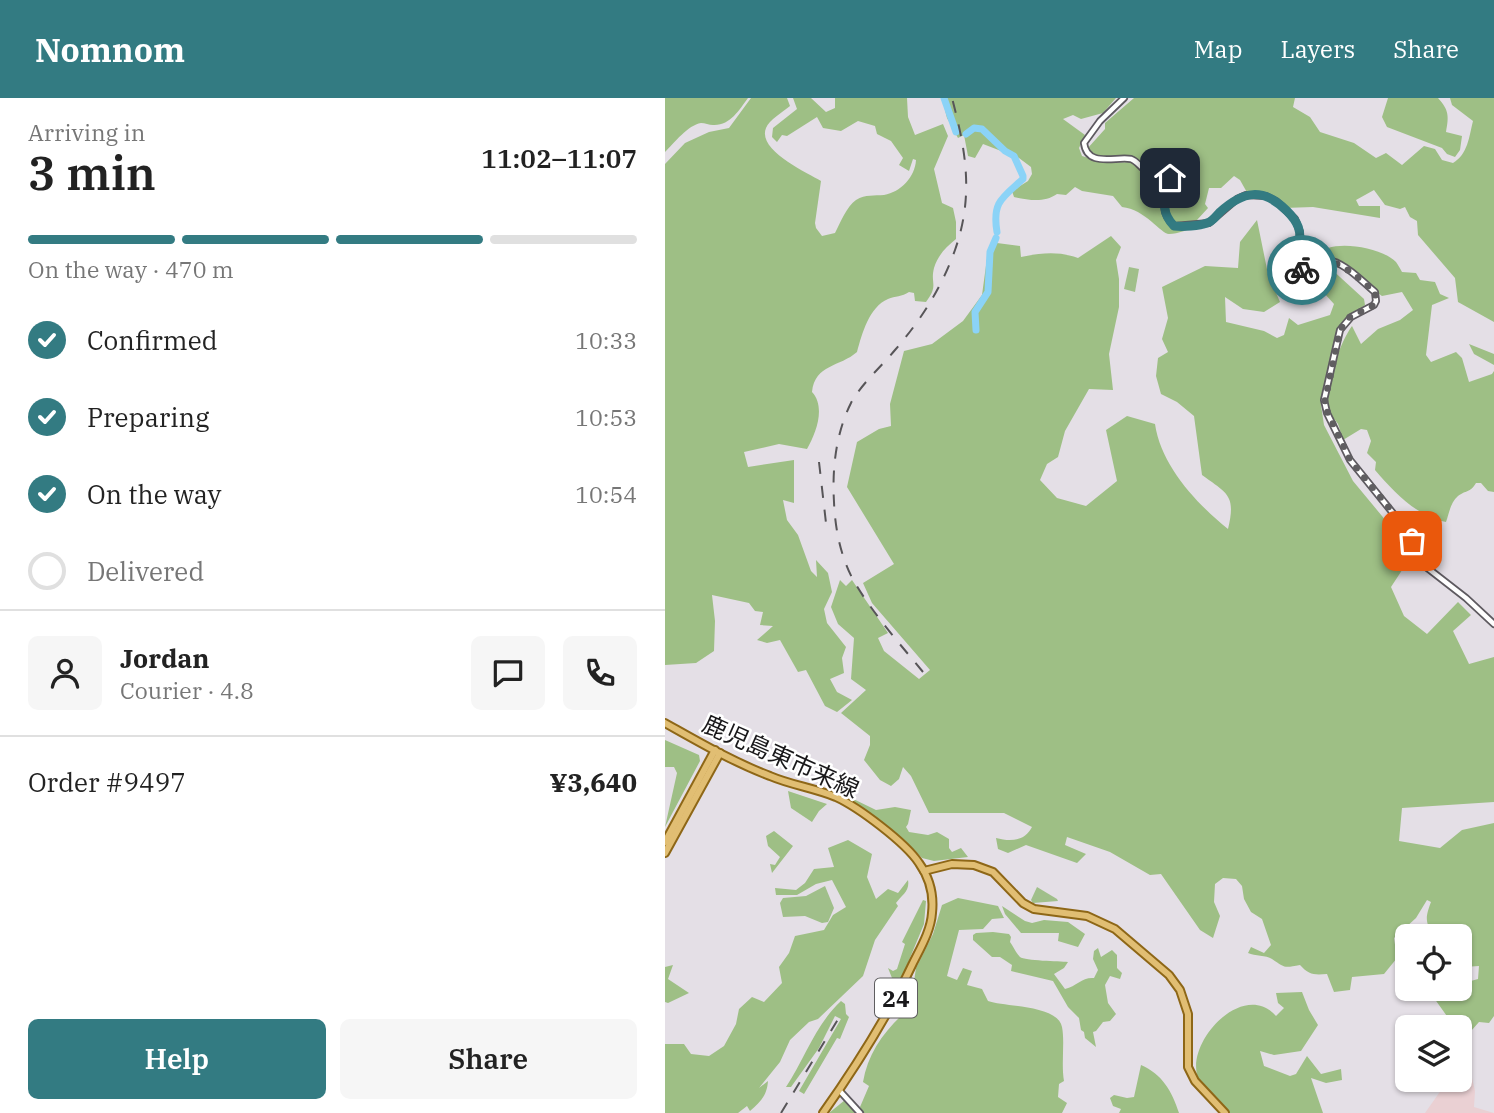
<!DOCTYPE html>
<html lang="en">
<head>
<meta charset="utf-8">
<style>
	body { margin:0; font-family:"IBM Plex Serif","Noto Sans JP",serif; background:#f6f6f6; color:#222; height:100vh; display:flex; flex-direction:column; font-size:26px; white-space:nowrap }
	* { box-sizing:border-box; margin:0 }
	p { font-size:23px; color:#767676 }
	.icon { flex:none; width:38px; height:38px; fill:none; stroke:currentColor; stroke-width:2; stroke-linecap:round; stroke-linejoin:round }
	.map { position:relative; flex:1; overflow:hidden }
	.side { display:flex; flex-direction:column; background:#fff; width:665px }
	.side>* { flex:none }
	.controls { position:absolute; left:730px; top:826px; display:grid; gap:14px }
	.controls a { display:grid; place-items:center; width:77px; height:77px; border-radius:10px; background:#fff; box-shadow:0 2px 5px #0004; font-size:35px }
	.pin { position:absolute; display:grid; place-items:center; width:60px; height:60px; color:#fff; margin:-30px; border-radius:14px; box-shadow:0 4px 10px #0006 }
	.courier { position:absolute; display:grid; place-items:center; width:70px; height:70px; margin:-35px; border:5px solid #337b82; border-radius:50%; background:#fff; color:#222; box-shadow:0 2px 9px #0007 }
	.summary em { font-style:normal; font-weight:600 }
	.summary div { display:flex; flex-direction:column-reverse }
	.summary { display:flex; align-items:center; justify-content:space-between; height:119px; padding:0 28px }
	h1 { font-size:46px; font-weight:600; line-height:52px }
	.bar { display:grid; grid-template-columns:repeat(4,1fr); gap:10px 7px; align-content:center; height:84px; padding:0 28px }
	.bar i { height:9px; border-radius:5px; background:#e0e0e0 }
	.bar .selected { background:#337b82 }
	.bar p { grid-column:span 4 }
	.line { display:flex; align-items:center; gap:18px; padding:0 28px; border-top:2px solid #e0e0e0 }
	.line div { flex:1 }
	.round { display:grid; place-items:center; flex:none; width:74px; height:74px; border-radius:10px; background:#f6f6f6 }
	ol { padding:0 28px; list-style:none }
	li { display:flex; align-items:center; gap:21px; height:77px }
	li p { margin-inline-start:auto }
	li .icon { padding:7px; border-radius:50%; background:#337b82; color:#fff; stroke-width:4 }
	li:last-child { color:#767676 }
	li i { width:38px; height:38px; border:4px solid #e0e0e0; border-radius:50% }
	.button { display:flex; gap:14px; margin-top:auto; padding:14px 28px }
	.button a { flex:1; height:80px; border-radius:10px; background:#337b82; color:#fff; font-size:28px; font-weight:600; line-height:80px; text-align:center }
	.button a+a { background:#f6f6f6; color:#222 }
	header { display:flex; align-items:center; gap:42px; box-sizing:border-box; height:98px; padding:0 35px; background:#337b82; color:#fff }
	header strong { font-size:33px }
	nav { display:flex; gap:38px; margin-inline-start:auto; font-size:24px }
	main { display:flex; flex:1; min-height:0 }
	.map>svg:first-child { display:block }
	.industrial { fill:#ead0d3 }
	.green { fill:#a0bf8a }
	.forest { fill:#9ebf85 }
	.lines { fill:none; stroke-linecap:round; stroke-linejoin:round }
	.river { stroke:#8bd3f7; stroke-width:7 }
	.minor-casing { stroke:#5e5a60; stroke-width:8 }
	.major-casing { stroke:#8e6717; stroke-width:10 }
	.minor { stroke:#fff; stroke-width:4.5 }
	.major { stroke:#e1be73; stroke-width:6 }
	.rail { stroke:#575558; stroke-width:2; stroke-dasharray:12 12; stroke-linecap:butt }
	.done { stroke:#605e61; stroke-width:7; stroke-dasharray:0 12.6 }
	.route { stroke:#337b82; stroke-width:9 }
	.labels { text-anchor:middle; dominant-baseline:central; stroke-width:5; stroke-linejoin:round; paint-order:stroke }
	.shield { fill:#fff; stroke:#5e5d5f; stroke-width:2 }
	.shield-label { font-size:23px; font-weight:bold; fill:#19181a }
	.street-label { font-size:24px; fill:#19181a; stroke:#fff }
</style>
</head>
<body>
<header>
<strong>Nomnom</strong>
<nav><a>Map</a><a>Layers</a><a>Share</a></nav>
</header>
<main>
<section class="side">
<div class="summary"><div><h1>3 min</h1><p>Arriving in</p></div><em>11:02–11:07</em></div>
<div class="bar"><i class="selected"></i><i class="selected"></i><i class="selected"></i><i></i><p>On the way · 470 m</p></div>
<ol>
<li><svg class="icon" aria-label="check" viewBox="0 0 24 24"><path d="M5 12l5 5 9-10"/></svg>Confirmed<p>10:33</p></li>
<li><svg class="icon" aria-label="check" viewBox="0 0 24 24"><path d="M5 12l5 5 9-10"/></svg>Preparing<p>10:53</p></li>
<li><svg class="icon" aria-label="check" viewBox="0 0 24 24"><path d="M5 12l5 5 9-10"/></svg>On the way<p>10:54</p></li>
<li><i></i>Delivered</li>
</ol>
<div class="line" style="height:126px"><a class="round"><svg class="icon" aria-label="person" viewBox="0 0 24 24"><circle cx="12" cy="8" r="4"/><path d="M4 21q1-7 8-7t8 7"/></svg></a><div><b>Jordan</b><p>Courier · 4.8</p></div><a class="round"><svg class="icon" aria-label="chat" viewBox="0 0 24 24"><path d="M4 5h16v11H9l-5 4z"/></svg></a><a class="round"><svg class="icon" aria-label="phone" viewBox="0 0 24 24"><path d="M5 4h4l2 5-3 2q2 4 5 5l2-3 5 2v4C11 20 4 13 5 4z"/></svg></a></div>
<div class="line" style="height:91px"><div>Order #9497</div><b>¥3,640</b></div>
<div class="button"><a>Help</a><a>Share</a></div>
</section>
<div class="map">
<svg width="829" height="1015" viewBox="0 0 829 1015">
	<rect width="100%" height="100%" fill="#e4dfe6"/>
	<!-- industrial -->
	<path class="industrial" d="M807,980L810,993L809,1009L829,1015H760L779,988L795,981Z"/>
	<!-- green -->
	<g class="green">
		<path d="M464,169L474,171L470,194L459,191Z"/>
		<path d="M160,788L169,810L163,824L157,825L140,818L118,819L115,805L118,800L141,798Z"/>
		<path d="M372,789L392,801L393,803L368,805L366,802Z"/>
	</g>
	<!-- forest -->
	<g class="forest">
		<path d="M0,0H83C74,12 65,28 48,27C44,27 40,25 36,25C23,27 9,45 0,54Z"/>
		<path d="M86,0H122L125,8C118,14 104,22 101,30C92,52 141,74 156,83L150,125L151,130L157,138L170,135C175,125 182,108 191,102C201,96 209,98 219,97C236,94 250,79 251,62L248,61L244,73L234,67L238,60L226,43L212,36L210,28L193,23L176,33L158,30L152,19L122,38L117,37L112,44L107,39L108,30L132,11L128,0H146L161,14L170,10V0H242L243,19L250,37L278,26L283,38L269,71L277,105L288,110L291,124V141C281,149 273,157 269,170C265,186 274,187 261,204L250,203L249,195L244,194C237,199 230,198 223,201C204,209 197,236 192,254C175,269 150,266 147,294C161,309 151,335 142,351L114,346L79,354L83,369L129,362V405L118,402L122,422L133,437L146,473L152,479L151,462L163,475L167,494L159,511L162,525L181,549L177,560L179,575L165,581L172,594L187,602L172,614L160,608L141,572L133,574L115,542L102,545L92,542L108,528L95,527L98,514L90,513L84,505L47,497L50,523L49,553L31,565L0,567V66L20,45L44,34L64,30Z"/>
		<path d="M277,0H451L438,15L416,21L408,17L398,21L420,37L414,50L417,58L440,65L467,64L481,74H501L503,77C500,95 494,100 499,120L514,130L532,129C524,131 513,136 504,136C496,136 480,111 457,109L448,98L417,93L410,89L401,97L392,96C379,105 364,102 349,99L347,93L363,83L367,76L366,69L354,60L318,46L310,60L303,58L299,37L293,40L282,20Z"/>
		<path d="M469,0H630L628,9L645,19L655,34L689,45L711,60L721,55L737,67L759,48L770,51L777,62L788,65C803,56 804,39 808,23L787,7L785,0H829V224L793,204L790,180L753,137L752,123L745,119L740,109L735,111L720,107L709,92L691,102L694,108H715V120L648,109L619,110L602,103L593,95L584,98L575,82L569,78L556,90H544L540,106L543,110L532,122L533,125L514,126L508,123L502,110L507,77L502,70C490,68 483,74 474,64L424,56L422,51L440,31V25Z"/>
		<path d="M723,0H773C784,12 784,18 781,34L797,38L795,52L790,59L782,56L777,50L722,29L717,19Z"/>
		<path d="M592,122L603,176L615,204L599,214L578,211L560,199L561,224L599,233L612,240L619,237L624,220L633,227L665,217L669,206L649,184L664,169L699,201L700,207L681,220L673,232L656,307L659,327L688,383L736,441L745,460L726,489L739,518L762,536L793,504L806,517L788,533L804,566L829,559V704L737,710L734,743L775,750L797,732L829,725V918L824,925L814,924L806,933L797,931L795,938L794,929H780L784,921L769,900L777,891H794L795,886L813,881L814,868L799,869L795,865L794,838H769C760,824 760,820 766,804L762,802L751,820L729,840L732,860L719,876L687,879L685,892L669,894L662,876C649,877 644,877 635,867C619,870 620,870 607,861C601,857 590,858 583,855L586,849L599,855L606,847L597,821L586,814L579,801L577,788L571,781L558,780L550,786L549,804L555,818L548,840L535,832L496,776L485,777L445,754L402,739L400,747L421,756L412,765L361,747L343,755L333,751L331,740C346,744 360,743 367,729L339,715H264L246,678L238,669L234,681L226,688L215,682L199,662L205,647V638L176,615L201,592L186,581L189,540L173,526L166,509L175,482L181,488L187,482L223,535L213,540L219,553L254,581L265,572L207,505L198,485L229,466L182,389L192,344L214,331L226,328L225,306L239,253L267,246L298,223L317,197L323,153L332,145L355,148L356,159C376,155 393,153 413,160L446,138L456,149L451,162L454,181V209L444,256L448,292L424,291L400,333L393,359L382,366L375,382L392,400L421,408L452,383L441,332L462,318L490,326C496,368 532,406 563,431C571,397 563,396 537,377L529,318L512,304L496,296L491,278L493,260L503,254L497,241L503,220L497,189L540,168L573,170L575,144Z"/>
		<path d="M654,142L663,150C680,144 717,150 731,164C733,167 735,170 737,174L751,175L755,182L770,184L775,196L784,200L767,207L761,257L766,264L791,254L797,260L804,284L827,276L829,273V394L823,393L816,385H811C805,395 801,392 793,398C785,405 784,416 781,424C750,417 730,395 710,372L711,364L702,355L706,343L702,332L696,331L678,342C676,337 675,331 673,326C670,321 665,318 664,312C658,291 675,244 687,228L696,246L713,231L735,222L748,212L737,194L717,198C700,186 678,159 655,163C645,164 637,167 627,168L625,182L617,178L615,174L617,170L639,153V144Z"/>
		<path d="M804,246L829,256V267L809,256Z"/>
		<path d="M0,642L34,657L35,663L0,729L12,675L9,669H0Z"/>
		<path d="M123,693L162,706L154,713L147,724L126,710Z"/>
		<path d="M176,695L211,712L230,709L246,712L243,726L241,729L244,734L263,737L272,734L284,741V750L287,754L296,750L303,759L269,763L257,760L241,744L195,709L173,697Z"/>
		<path d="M109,733L128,748L107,775L105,766L110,767L115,759L103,748L101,738Z"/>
		<path d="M183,742L207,756L202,779L211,801L223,791L233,795L243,782C245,793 237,797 231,805L233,808L210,842L198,878L153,921L144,924L125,942L115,964L94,990L103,983C102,998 95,1004 85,1013L82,1008L73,1015H0V946H19L26,956L44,958L59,948L71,926L74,911L87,899L99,904L117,885L114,869L124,855L130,838L159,832L168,817L181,809L167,782L151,786L132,797H111L110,790L131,792L140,785L149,771L169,769L163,750Z"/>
		<path d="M293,800L333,808L339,820L327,821L318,831L294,832L282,878L292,882L298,870L307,873L302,887L317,891L323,903C340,909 393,907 397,929C400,944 396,966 399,983L394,986L393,999L402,1005L397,1015H198L195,1009L204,988L198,984C203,954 221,930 245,910L251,870L268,836L277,807Z"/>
		<path d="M258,802L261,803L259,826L235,884L227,880L223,870L228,873L232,871L240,846L237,844Z"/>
		<path d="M337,808L360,823L367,825L379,822L403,824L420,836L413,849L393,843L394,835H356L340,816Z"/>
		<path d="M328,834L344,836L346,839L345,844C348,848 351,855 355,859C360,863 394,863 403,864L399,870L389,876L400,891C412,888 417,879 429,880L433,872L428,861L429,853L433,850L436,859L447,852L452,857V870L457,875L455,881L445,878L440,887L443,905L451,916L445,923L438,924L431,933L428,934L431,949L420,940L419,934L416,932L414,920L403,909L388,883L346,873L347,867L335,859H327L308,842V837L311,835Z"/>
		<path d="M8,867L3,881L24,895L3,905L0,904V869Z"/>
		<path d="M637,894L644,912L653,927L636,953L609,957L595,953L599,968L625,978L631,976L642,958L656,976L676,971L677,982L661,985L646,980L658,1015H563C554,1005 539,994 534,982C517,947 578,880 611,918L619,910L613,905L611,895Z"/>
		<path d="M176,903L180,906L181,916L184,919L175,941L172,940L139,996L134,993L176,921L170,918L154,950L126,989H121C140,960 151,926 176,903Z"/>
		<path d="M476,967C497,976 507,993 514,1015H454L456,1011L448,1008L445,1000L449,997L462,1000L469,999Z"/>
		<path d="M180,1002L192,1015H164Z"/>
	</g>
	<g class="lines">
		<!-- river -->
		<g class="river">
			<path d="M279,0L291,34"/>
			<path d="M301,36L309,30L317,31L340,53L349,58L358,78V81C337,100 327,104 332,134"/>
			<path d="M311,232L310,214L323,194L325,154L331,140"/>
		</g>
		<defs>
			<g id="minor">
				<path d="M459,0L435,23L419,45C422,70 451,58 466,61C472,63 475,69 480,72L501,71C516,87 484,103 509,128L544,125L572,101L581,97L601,98L611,103L630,121L635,134L634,148L612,170L614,179L626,182C634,176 640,169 648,165C671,153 694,181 710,194L711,203L709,207L686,219L675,232L659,302L662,315L685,362L744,435L756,465L801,500L829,526"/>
				<path d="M174,992L195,1015"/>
			</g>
			<g id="major">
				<path d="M0,625C34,644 68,664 105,678C126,687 149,690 171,699C193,709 240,744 254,765C264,779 269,797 267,815C266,832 256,849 248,865C223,918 192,967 158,1015"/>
				<path d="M0,744L50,652"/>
				<path d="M0,755L55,655"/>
				<path d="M259,773L287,766L309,767L328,774L358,805L369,811L422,818L450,831L504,877L515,892L523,916V969L530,983L560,1015"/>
			</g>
		</defs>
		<!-- minor casing -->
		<use href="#minor" class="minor-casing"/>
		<!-- major casing -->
		<use href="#major" class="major-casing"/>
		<!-- minor -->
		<use href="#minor" class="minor"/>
		<!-- major -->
		<use href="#major" class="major"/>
		<!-- rail -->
		<g class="rail">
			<path d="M154,364L161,425"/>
			<path d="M258,574C235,546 209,517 190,485C176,461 170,431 169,404C167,370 171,335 186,305C197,285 216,269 230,252C256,222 277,189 290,152C309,98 301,53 287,0"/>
			<path d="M116,1015L175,918"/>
		</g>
	</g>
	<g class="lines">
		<!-- done -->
		<path class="done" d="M637,172C664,148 689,177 710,194L711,203L709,207L685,219L675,232L659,307L685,362L739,428L747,443"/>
		<!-- route -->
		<path class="route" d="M505,80C502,100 493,111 509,128C518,129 534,128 542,125C547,124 551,118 555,114C578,93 598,89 622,113C633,124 637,133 634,148L614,166L612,177L617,181L626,182L637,172"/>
	</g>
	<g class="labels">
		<!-- shield labels -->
		<rect class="shield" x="210" y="880.5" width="42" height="39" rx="5"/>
		<g class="shield-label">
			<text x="231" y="900">24</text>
		</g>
		<!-- street labels -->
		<g class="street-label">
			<text transform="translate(116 658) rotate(24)">鹿児島東市来線</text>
		</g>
	</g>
</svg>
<div class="controls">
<a><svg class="icon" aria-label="locate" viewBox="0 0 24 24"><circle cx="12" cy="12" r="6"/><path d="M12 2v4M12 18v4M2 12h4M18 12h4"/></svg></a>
<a><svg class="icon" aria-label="layers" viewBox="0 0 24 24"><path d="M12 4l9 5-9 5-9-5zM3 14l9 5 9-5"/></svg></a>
</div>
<div class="pin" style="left:747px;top:443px;background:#ea580c"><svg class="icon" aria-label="bag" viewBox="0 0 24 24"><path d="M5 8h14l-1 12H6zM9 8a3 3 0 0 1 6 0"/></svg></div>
<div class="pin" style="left:505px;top:80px;background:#1f2937"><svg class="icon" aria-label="home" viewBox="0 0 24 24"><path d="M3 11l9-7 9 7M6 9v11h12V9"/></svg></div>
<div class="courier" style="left:637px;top:172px"><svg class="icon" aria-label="bike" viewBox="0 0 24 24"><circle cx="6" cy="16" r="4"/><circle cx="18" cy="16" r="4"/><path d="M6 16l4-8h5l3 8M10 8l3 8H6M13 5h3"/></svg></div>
</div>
</main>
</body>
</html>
